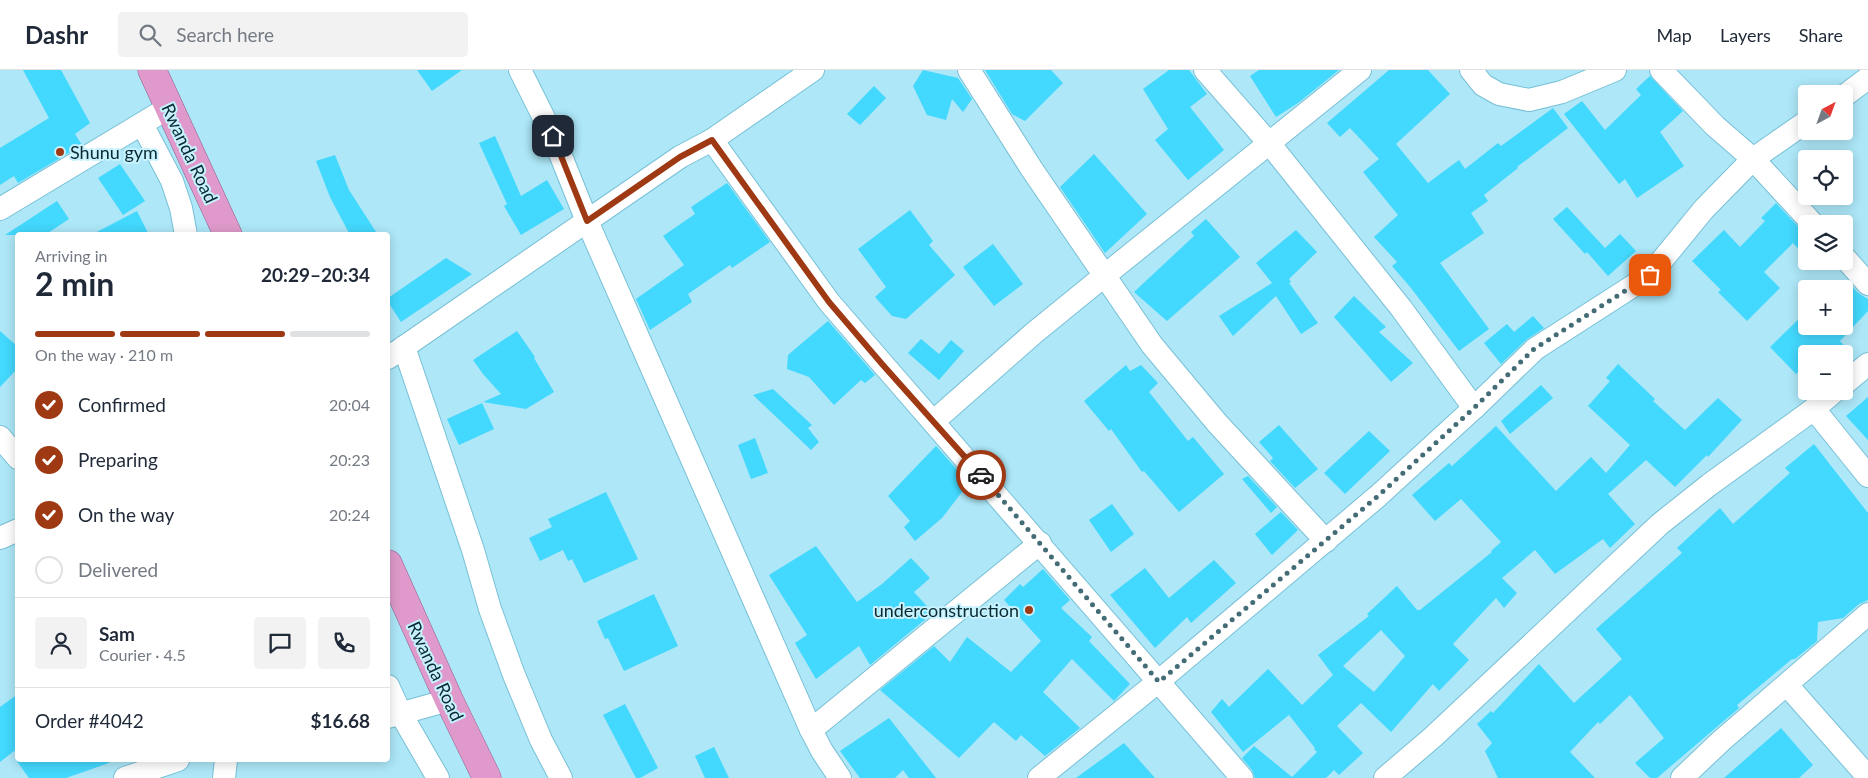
<!DOCTYPE html>
<html lang="en">
<head>
<meta charset="utf-8">
<style>
	body { margin:0; font-family:Lato,sans-serif; background:#f2f2f3; color:#1f2937; height:100vh; display:flex; flex-direction:column; font-size:19px; white-space:nowrap }
	* { box-sizing:border-box; margin:0 }
	p { font-size:16px; color:#747a83 }
	.icon { flex:none; width:28px; height:28px; fill:none; stroke:currentColor; stroke-width:2; stroke-linecap:round; stroke-linejoin:round }
	.map { position:relative; flex:1; overflow:hidden }
	.side { position:absolute; left:15px; top:162px; width:375px; height:530px; display:flex; flex-direction:column; background:#fff; border-radius:5px; box-shadow:0 2px 12px #0003 }
	.side>* { flex:none }
	.needle { width:32px; rotate:41deg }
	.buttons { position:absolute; left:1798px; top:15px; display:grid; gap:10px }
	.buttons a { display:grid; place-items:center; width:55px; height:55px; border-radius:5px; background:#fff; box-shadow:0 2px 12px #0003; font-size:25px }
	.pin { position:absolute; display:grid; place-items:center; width:42px; height:42px; color:#fff; margin:-21px; border-radius:10px; box-shadow:0 2px 8px #0006 }
	.courier { position:absolute; display:grid; place-items:center; width:50px; height:50px; margin:-25px; border:4px solid #9f3913; border-radius:50%; background:#fff; color:#222; box-shadow:0 1px 6px #0007 }
	.headline em { font-style:normal; font-weight:700 }
	.headline div { display:flex; flex-direction:column-reverse }
	.headline { display:flex; align-items:center; justify-content:space-between; height:85px; padding:0 20px }
	h1 { font-size:32px; font-weight:700; line-height:38px }
	.bar { display:grid; grid-template-columns:repeat(4,1fr); gap:8px 5px; align-content:center; height:60px; padding:0 20px }
	.bar i { height:6px; border-radius:4px; background:#e0e1e3 }
	.bar .on { background:#9f3913 }
	.bar p { grid-column:span 4 }
	.line { display:flex; align-items:center; gap:12px; padding:0 20px; border-top:1px solid #e0e1e3 }
	.line div { flex:1 }
	.round { display:grid; place-items:center; flex:none; width:52px; height:52px; border-radius:5px; background:#f2f2f3 }
	ol { padding:0 20px; list-style:none }
	li { display:flex; align-items:center; gap:15px; height:55px }
	li p { margin-inline-start:auto }
	li .icon { padding:5px; border-radius:50%; background:#9f3913; color:#fff; stroke-width:4 }
	li:last-child { color:#747a83 }
	li i { width:28px; height:28px; border:2px solid #e0e1e3; border-radius:50% }
	header { display:flex; align-items:center; gap:30px; box-sizing:border-box; height:70px; padding:0 25px; background:#fff; border-bottom:1px solid #e0e1e3 }
	header strong { font-size:24px }
	nav { display:flex; gap:28px; margin-inline-start:auto; font-size:18px }
	.search { width:350px; height:45px; background:#f2f2f3; display:flex; align-items:center; gap:12px; box-sizing:border-box; padding:0 18px; border-radius:5px; color:#747a83; font-size:19px }
	.map>svg:first-child { display:block }
	.building { fill:#43d8fd; fill-rule:evenodd }
	.lines { fill:none; stroke-linecap:round; stroke-linejoin:round }
	.minor-casing { stroke:#78c0d6; stroke-width:24 }
	.trunk-casing { stroke:#8f628d; stroke-width:29 }
	.minor { stroke:#fff; stroke-width:22 }
	.trunk { stroke:#df9acb; stroke-width:28 }
	.done { stroke:#436c77; stroke-width:5; stroke-dasharray:0 9 }
	.route { stroke:#9f3913; stroke-width:6 }
	.poi-dot { fill:#9f3913; stroke:#c7f2ff; stroke-width:2 }
	.labels { text-anchor:middle; dominant-baseline:central; stroke-width:4; stroke-linejoin:round; paint-order:stroke }
	.poi-label { font-size:18px; fill:#0a2a32; stroke:#c7f2ff; text-anchor:start }
	.street-label { font-size:18px; fill:#0a2a32; stroke:#c7f2ff }
</style>
</head>
<body>
<header>
<strong>Dashr</strong>
<div class="search"><svg class="icon" aria-label="search" viewBox="0 0 24 24"><circle cx="10" cy="10" r="6"/><path d="M15 15l6 6"/></svg>Search here</div>
<nav><a>Map</a><a>Layers</a><a>Share</a></nav>
</header>
<div class="map">
<svg width="1868" height="708" viewBox="0 0 1868 708">
	<rect width="100%" height="100%" fill="#ade7f8"/>
	<!-- building -->
	<g class="building">
		<path d="M23,0H61L90,53L75,64L82,75L18,113L14,106L0,115V78L49,48Z"/>
		<path d="M417,0H462L432,21Z"/>
		<path d="M923,0L958,8L972,29L963,42L952,29L946,50L927,45L913,16Z"/>
		<path d="M985,0H1051L1063,13L1025,51L1012,44Z"/>
		<path d="M1169,0H1189L1207,24L1190,37L1224,80L1188,110L1155,70L1168,59L1143,19Z"/>
		<path d="M1259,0H1339L1298,33L1276,47L1250,6Z"/>
		<path d="M1389,0H1428L1450,24L1396,74L1428,113L1459,90L1465,99L1498,73L1501,76L1553,38L1568,58L1517,97L1518,98L1484,125L1488,131L1471,143L1484,163L1440,193L1489,259L1459,281L1411,218L1392,196L1397,192L1374,167L1398,145L1363,102L1379,89L1350,58L1340,67L1327,53Z"/>
		<path d="M1650,6L1683,41L1660,62L1684,96L1637,128L1625,109L1619,114L1564,44L1582,31L1605,60L1641,25L1636,19Z"/>
		<path d="M874,16L886,28L860,55L847,44Z"/>
		<path d="M495,66L521,126L547,110L564,139L521,165L504,136L507,134L479,73Z"/>
		<path d="M1094,84L1147,144L1105,183L1060,117Z"/>
		<path d="M335,85L349,120L378,165H350L330,127L316,91Z"/>
		<path d="M120,94L145,131L123,145L98,108Z"/>
		<path d="M727,113L770,172L732,198L730,195L688,224L692,232L650,260L636,229L684,195L663,166L695,144L691,137Z"/>
		<path d="M57,131L69,149L45,165H5Z"/>
		<path d="M1776,133L1806,165V187L1793,173L1764,202L1780,218L1747,251L1718,222L1721,220L1692,191L1724,160L1740,177L1765,151L1761,148Z"/>
		<path d="M1567,137L1605,178L1620,164L1636,181L1608,206L1587,182L1585,184L1553,149Z"/>
		<path d="M910,140L933,171L929,175L955,205L906,249L892,246L875,227L886,217L858,179Z"/>
		<path d="M137,141L149,165H91Z"/>
		<path d="M1206,149L1240,187L1167,251L1134,222L1194,166L1191,162Z"/>
		<path d="M1296,160L1317,182L1289,209L1291,212L1289,213L1318,253L1301,264L1276,226L1233,266L1219,246L1272,213L1256,193Z"/>
		<path d="M993,174L1023,214L994,236L963,197Z"/>
		<path d="M446,188L472,204L401,252L388,232V228Z"/>
		<path d="M1851,215L1858,223L1868,229V241L1840,271L1852,284H1806V295L1796,304L1770,277L1806,242V256H1844V223Z"/>
		<path d="M1354,226L1386,257L1379,262L1413,293L1391,312L1334,247Z"/>
		<path d="M1533,246L1544,258L1526,270L1501,294L1484,273L1507,254L1514,262Z"/>
		<path d="M828,251L875,305L865,313L861,310L834,335L809,307L787,299L788,285Z"/>
		<path d="M0,261L18,277V298L0,317Z"/>
		<path d="M517,261L535,287L534,288L554,322L526,339L483,332L501,324L483,304L473,290Z"/>
		<path d="M921,269L939,284L951,270L964,281L939,310L908,283Z"/>
		<path d="M1618,294L1655,329L1653,331L1685,360L1718,328L1742,350L1708,387L1707,385L1675,417L1646,390L1608,424L1635,454L1610,478L1603,469L1555,504L1535,480L1502,508L1517,523L1504,538L1496,528L1453,574L1469,590L1439,621L1433,614L1391,662L1361,633L1337,656L1363,683L1339,705L1334,700L1326,708H1255L1252,700L1242,688L1254,676L1292,707L1317,682L1314,679L1315,678L1289,645L1243,682L1211,642L1222,629L1229,637L1268,599L1302,635L1333,605L1318,585L1369,546L1367,544L1397,516L1417,540H1420L1492,482L1491,481L1501,472L1461,429L1435,451L1412,425L1449,393L1452,396L1496,356L1556,421L1591,387L1606,403L1630,375L1588,336L1610,311L1606,308ZM1381,560L1405,586L1374,622L1343,596Z"/>
		<path d="M1126,295L1130,301L1141,295L1158,313L1149,322L1188,371L1193,367L1224,404L1179,442L1144,401L1142,402L1111,359L1109,361L1084,331Z"/>
		<path d="M1541,315L1553,328L1510,364L1501,351Z"/>
		<path d="M773,319L812,355L808,358L819,372L811,380L753,325Z"/>
		<path d="M1868,327V370L1846,346Z"/>
		<path d="M482,333L494,359L459,375L447,349Z"/>
		<path d="M1279,355L1318,399L1295,418L1270,391L1273,388L1259,372Z"/>
		<path d="M1369,361L1390,381L1345,424L1324,403Z"/>
		<path d="M755,368L768,403L751,409L738,375Z"/>
		<path d="M1814,374L1868,443V530L1859,534L1843,548L1818,552L1817,571L1795,589H1792L1737,635L1739,638L1657,708H1650L1635,693L1664,668L1630,625L1600,654L1598,652L1570,682L1595,708H1498L1485,681L1492,673L1477,654L1491,641L1493,643L1539,594L1574,633L1622,589L1596,559L1682,483L1677,478L1720,438L1733,454L1790,403L1785,398Z"/>
		<path d="M936,376L969,413L942,448L915,471L904,457L910,451L888,426Z"/>
		<path d="M1248,406L1277,437L1271,443L1242,409Z"/>
		<path d="M606,422L638,489L584,513L572,489L568,491L563,480L540,491L529,468L552,457L548,449Z"/>
		<path d="M1112,434L1134,464L1111,482L1089,450Z"/>
		<path d="M1281,442L1298,460L1272,485L1255,464Z"/>
		<path d="M816,476L857,532L882,514L911,488L930,508L914,522L933,543L870,595L859,576L816,609L795,573L807,565L769,505Z"/>
		<path d="M1214,490L1236,513L1191,553L1187,547L1155,578L1110,525L1145,498L1169,528Z"/>
		<path d="M1043,499L1070,530L1061,538L1092,567L1089,571L1130,614L1114,631L1072,589L1043,622L1080,658L1045,686L1021,665L1016,671L994,652L959,688L880,620L934,576L950,592L967,567L1011,602L1041,571L1004,530L1020,514L1023,517Z"/>
		<path d="M654,524L678,576L624,601L608,568L605,569L597,551Z"/>
		<path d="M18,624V678L0,692V637Z"/>
		<path d="M625,634L658,698L640,708H636L603,645Z"/>
		<path d="M889,648L936,708H909L903,700L895,708H860L840,681Z"/>
		<path d="M1781,658L1813,695L1799,708H1724Z"/>
		<path d="M1124,673L1155,708H1076Z"/>
		<path d="M714,677L729,708H705L695,686Z"/>
		<path d="M16,690H109V693L66,708H29Z"/>
	</g>
	<g class="lines">
		<defs>
			<g id="minor">
				<path d="M520,0L553,66L587,151L811,660L822,681L840,708"/>
				<path d="M969,0L1031,98L1152,275L1217,353L1326,471"/>
				<path d="M1205,0L1269,73L1401,238L1474,338"/>
				<path d="M1471,0L1483,15L1499,24L1529,30L1562,22L1615,0"/>
				<path d="M1661,0L1715,56L1753,89L1813,154"/>
				<path d="M1844,26L1868,8"/>
				<path d="M142,54L172,111L181,138L186,165"/>
				<path d="M712,70L829,232L1242,708"/>
				<path d="M0,139L168,38"/>
				<path d="M1844,187L1868,214"/>
				<path d="M404,277L473,480L490,539L514,605L541,670L561,708"/>
				<path d="M388,288L680,87L712,70L813,0"/>
				<path d="M1844,314L1868,294"/>
				<path d="M1814,339L1868,406"/>
				<path d="M934,351L1034,263L1104,206L1360,0"/>
				<path d="M0,367L18,388"/>
				<path d="M0,468L18,460"/>
				<path d="M1787,615L1868,707"/>
				<path d="M388,616L401,644L438,708"/>
				<path d="M388,647L449,630"/>
				<path d="M811,660L1040,473"/>
				<path d="M125,708L178,690"/>
				<path d="M224,708L226,690"/>
				<path d="M1039,708L1159,611L1378,426L1474,338L1535,279L1650,205L1704,139L1753,89L1806,52"/>
				<path d="M1385,708L1433,667L1660,454L1709,415L1814,339L1835,321"/>
				<path d="M1682,708L1721,671L1868,544"/>
			</g>
			<g id="trunk">
				<path d="M152,0L228,165"/>
				<path d="M388,494L449,630L487,708"/>
			</g>
		</defs>
		<!-- minor casing -->
		<use href="#minor" class="minor-casing"/>
		<!-- trunk casing -->
		<use href="#trunk" class="trunk-casing"/>
		<!-- minor -->
		<use href="#minor" class="minor"/>
		<!-- trunk -->
		<use href="#trunk" class="trunk"/>
	</g>
	<g class="lines">
		<!-- done -->
		<path class="done" d="M981,405L1159,612L1378,426L1474,338L1534,279L1650,205"/>
		<!-- route -->
		<path class="route" d="M553,66L587,151L680,87L712,70L829,232L882,294L981,405"/>
	</g>
	<!-- markers -->
	<g class="poi-dot">
		<circle cx="60" cy="82" r="5"/>
		<circle cx="1029" cy="540" r="5"/>
	</g>
	<g class="labels">
		<!-- poi labels -->
		<g class="poi-label">
			<text x="70" y="82">Shunu gym</text>
			<text x="1019" y="540" text-anchor="end">underconstruction</text>
		</g>
		<!-- street labels -->
		<g class="street-label">
			<text transform="translate(190 83) rotate(65)">Rwanda Road</text>
			<text transform="translate(436 601) rotate(65)">Rwanda Road</text>
		</g>
	</g>
</svg>
<div class="buttons">
<a><svg class="needle" viewBox="-14 -14 28 28"><path d="M0-13l5 13h-10z" fill="#e53935"/><path d="M0 13l5-13h-10z" fill="#747a83"/></svg></a>
<a><svg class="icon" aria-label="locate" viewBox="0 0 24 24"><circle cx="12" cy="12" r="6"/><path d="M12 2v4M12 18v4M2 12h4M18 12h4"/></svg></a>
<a><svg class="icon" aria-label="layers" viewBox="0 0 24 24"><path d="M12 4l9 5-9 5-9-5zM3 14l9 5 9-5"/></svg></a>
<a>+</a>
<a>−</a>
</div>
<div class="pin" style="left:1650px;top:205px;background:#ea580c"><svg class="icon" aria-label="bag" viewBox="0 0 24 24"><path d="M5 8h14l-1 12H6zM9 8a3 3 0 0 1 6 0"/></svg></div>
<div class="pin" style="left:553px;top:66px;background:#1f2937"><svg class="icon" aria-label="home" viewBox="0 0 24 24"><path d="M3 11l9-7 9 7M6 9v11h12V9"/></svg></div>
<div class="courier" style="left:981px;top:405px"><svg class="icon" aria-label="car" viewBox="0 0 24 24"><path d="M5 17H2v-5l4-1 3-4h7l3 4 3 1v5h-3M9 17h6M6 11h13"/><circle cx="7" cy="17" r="2"/><circle cx="17" cy="17" r="2"/></svg></div>
<section class="side">
<div class="headline"><div><h1>2 min</h1><p>Arriving in</p></div><em>20:29–20:34</em></div>
<div class="bar"><i class="on"></i><i class="on"></i><i class="on"></i><i></i><p>On the way · 210 m</p></div>
<ol>
<li><svg class="icon" aria-label="check" viewBox="0 0 24 24"><path d="M5 12l5 5 9-10"/></svg>Confirmed<p>20:04</p></li>
<li><svg class="icon" aria-label="check" viewBox="0 0 24 24"><path d="M5 12l5 5 9-10"/></svg>Preparing<p>20:23</p></li>
<li><svg class="icon" aria-label="check" viewBox="0 0 24 24"><path d="M5 12l5 5 9-10"/></svg>On the way<p>20:24</p></li>
<li><i></i>Delivered</li>
</ol>
<div class="line" style="height:90px"><a class="round"><svg class="icon" aria-label="person" viewBox="0 0 24 24"><circle cx="12" cy="8" r="4"/><path d="M4 21q1-7 8-7t8 7"/></svg></a><div><b>Sam</b><p>Courier · 4.5</p></div><a class="round"><svg class="icon" aria-label="chat" viewBox="0 0 24 24"><path d="M4 5h16v11H9l-5 4z"/></svg></a><a class="round"><svg class="icon" aria-label="phone" viewBox="0 0 24 24"><path d="M5 4h4l2 5-3 2q2 4 5 5l2-3 5 2v4C11 20 4 13 5 4z"/></svg></a></div>
<div class="line" style="height:65px"><div>Order #4042</div><b>$16.68</b></div>
</section>
</div>
</body>
</html>
